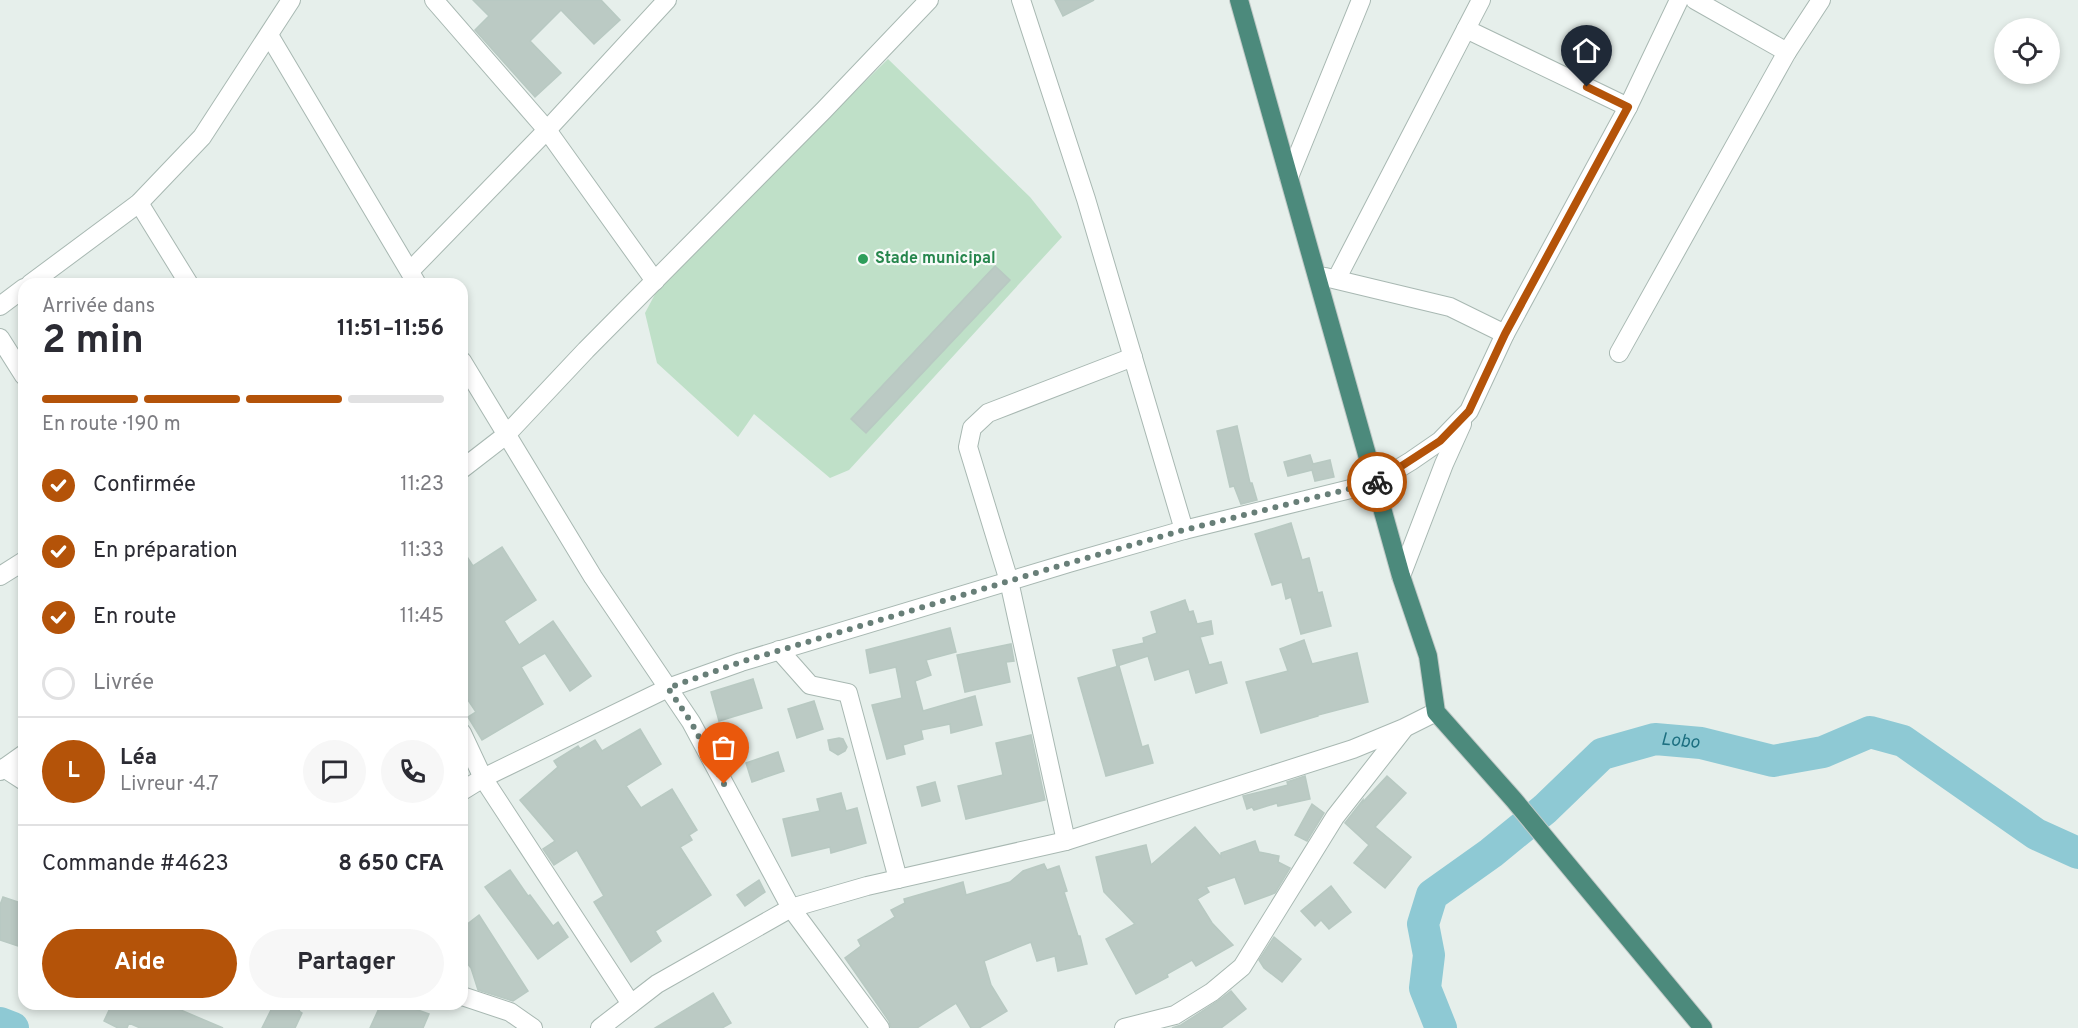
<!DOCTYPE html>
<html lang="fr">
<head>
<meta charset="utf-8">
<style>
	body { margin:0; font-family:Overpass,sans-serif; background:#f7f7f7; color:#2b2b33; height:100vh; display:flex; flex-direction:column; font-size:22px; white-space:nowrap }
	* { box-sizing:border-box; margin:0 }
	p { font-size:20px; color:#7c7c81 }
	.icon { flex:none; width:33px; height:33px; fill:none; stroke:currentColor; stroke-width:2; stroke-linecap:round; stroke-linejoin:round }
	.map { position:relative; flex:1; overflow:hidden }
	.side { position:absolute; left:18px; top:278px; width:450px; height:732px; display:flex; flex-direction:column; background:#fff; border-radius:18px; box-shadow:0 3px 9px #0003 }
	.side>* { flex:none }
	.controls { position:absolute; left:1994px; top:18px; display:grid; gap:12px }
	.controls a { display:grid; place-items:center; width:66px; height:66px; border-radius:50%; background:#fff; box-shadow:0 3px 9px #0003; font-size:30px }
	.pin { position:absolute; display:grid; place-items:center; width:51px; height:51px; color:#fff; margin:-62px -26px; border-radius:50% 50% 50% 0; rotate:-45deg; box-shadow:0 0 6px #0007 }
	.pin .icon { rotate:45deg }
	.courier { position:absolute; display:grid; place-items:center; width:60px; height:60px; margin:-30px; border:4px solid #b45309; border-radius:50%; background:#fff; color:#222; box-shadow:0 2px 8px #0007 }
	.head em { font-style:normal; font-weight:700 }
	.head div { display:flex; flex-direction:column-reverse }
	.head { display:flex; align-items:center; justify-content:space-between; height:102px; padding:0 24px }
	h1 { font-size:39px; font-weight:700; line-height:45px }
	.bar { display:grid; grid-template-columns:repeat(4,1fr); gap:9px 6px; align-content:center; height:72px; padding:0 24px }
	.bar i { height:8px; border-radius:4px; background:#e1e1e2 }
	.bar .on { background:#b45309 }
	.bar p { grid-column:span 4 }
	.line { display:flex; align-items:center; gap:15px; padding:0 24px; border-top:2px solid #e1e1e2 }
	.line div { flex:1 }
	.round { display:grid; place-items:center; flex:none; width:63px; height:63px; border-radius:32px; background:#f7f7f7 }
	ol { padding:0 24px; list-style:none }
	li { display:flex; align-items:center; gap:18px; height:66px }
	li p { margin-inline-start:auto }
	li .icon { padding:6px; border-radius:50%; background:#b45309; color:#fff; stroke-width:4 }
	li:last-child { color:#7c7c81 }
	li i { width:33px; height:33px; border:3px solid #e1e1e2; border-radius:50% }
	.action { display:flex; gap:12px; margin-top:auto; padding:12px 24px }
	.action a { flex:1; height:69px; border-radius:36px; background:#b45309; color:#fff; font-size:24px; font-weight:700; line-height:69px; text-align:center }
	.action a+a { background:#f7f7f7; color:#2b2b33 }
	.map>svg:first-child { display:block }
	.green { fill:#bfe0c8 }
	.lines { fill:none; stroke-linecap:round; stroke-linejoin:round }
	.river { stroke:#8ec9d4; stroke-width:32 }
	.building { fill:#bbcac4; stroke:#b8c9c2; stroke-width:1.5 }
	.minor-casing { stroke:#a8b8b2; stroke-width:20 }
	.tertiary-casing { stroke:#a8b8b2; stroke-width:20 }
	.trunk-casing { stroke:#c2cac8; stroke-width:20 }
	.minor { stroke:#fff; stroke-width:18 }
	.tertiary { stroke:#fff; stroke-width:18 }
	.trunk { stroke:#4c8a7c; stroke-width:18 }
	.done { stroke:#687f78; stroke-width:6; stroke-dasharray:0 10.8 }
	.route { stroke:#b45309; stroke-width:8 }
	.leisure-dot { fill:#2e9e5b; stroke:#f7fbf9; stroke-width:2 }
	.labels { text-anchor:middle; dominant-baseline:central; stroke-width:4.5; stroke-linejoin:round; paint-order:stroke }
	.leisure-label { font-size:16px; font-weight:bold; fill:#27864d; stroke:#f7fbf9; text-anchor:start }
	.water-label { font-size:18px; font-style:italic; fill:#1c6f80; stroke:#f7fbf9 }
</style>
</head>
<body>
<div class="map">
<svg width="2078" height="1028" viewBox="0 0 2078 1028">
	<rect width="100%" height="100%" fill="#e6efeb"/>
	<!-- green -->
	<path class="green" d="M888,59L1030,197L1062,237L849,470L830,478L754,414L738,437L657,363L645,313L662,281Z"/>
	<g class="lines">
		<!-- river -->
		<g class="river">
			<path d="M0,1023L13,1028"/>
			<path id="s1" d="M1441,1028L1425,988L1429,955L1423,924L1432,895L1491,853L1545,809L1602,754L1655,739L1701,743L1773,761L1823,752L1870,732L1903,741L2036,834L2078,853"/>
		</g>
	</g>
	<!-- building -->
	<g class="building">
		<path d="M473,0H601L620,20L594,44L561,10L530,41L561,73L535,97L475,30L489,16Z"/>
		<path d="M1055,0H1094L1063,16Z"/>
		<path d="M995,266L1010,280L866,433L851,419Z"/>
		<path d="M1237,426L1250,483H1252L1257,500L1241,504L1234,486L1230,487L1217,431Z"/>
		<path d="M1310,455L1313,464L1330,460L1334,477L1315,481L1312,470L1288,476L1284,462Z"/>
		<path d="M1291,523L1302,560L1309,558L1318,593L1322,592L1331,626L1301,634L1291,597L1286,599L1282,582L1272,585L1255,534Z"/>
		<path d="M502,547L536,600L504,621L519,645L553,621L591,676L570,691L545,653L521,667L543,704L482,740L468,717L476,712L462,691V549L473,566Z"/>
		<path d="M1185,600L1189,612L1193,611L1197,624L1211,621L1213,634L1200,637L1209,665L1221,662L1227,683L1196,693L1189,669L1155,680L1148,656L1117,666L1113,650L1144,643L1143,638L1157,633L1151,612Z"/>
		<path d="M950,628L956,652L926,660L931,675L915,681L923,711L975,696L982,725L951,733L950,724L921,730L923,739L903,745L905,754L887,759L872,705L902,698L896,667L870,673L866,650Z"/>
		<path d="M1304,640L1312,664L1357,653L1368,702L1318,715V716L1261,733L1246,682L1288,671L1280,649Z"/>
		<path d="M1011,644L1014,661L1006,662L1010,682L965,692L957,655Z"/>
		<path d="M1119,666L1142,747L1148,745L1153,763L1106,776L1078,678Z"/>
		<path d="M753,679L762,708L719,721L711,692Z"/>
		<path d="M814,701L823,729L797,738L788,709Z"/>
		<path d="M640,729L661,764L626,786L641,808L672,789L697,830L689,835L692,840L680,847L711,895L655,931L661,941L631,962L594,902L604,896L577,850L554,865L543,849L555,841L520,800L558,767L554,761L578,746L580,749L595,740L602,751Z"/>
		<path d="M1031,735L1045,800L966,819L958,786L1003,775L996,743Z"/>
		<path d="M839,738L843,739L847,747L845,751L838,755L830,750L828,740Z"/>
		<path d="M778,752L784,771L752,782L746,763Z"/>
		<path d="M1305,776L1310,799L1278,806L1277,803L1254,810L1252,807L1247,809L1243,796L1288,785L1287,782Z"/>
		<path d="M1387,776L1406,793L1375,827L1411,857L1385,888L1354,863L1369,845L1345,823L1363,800V802Z"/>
		<path d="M935,782L940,801L922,806L917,787Z"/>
		<path d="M841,793L846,811L857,808L866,843L831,853L830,847L792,856L783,819L820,811L817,799Z"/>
		<path d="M1312,804L1324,813L1307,841L1295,835Z"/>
		<path d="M1195,827L1221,857V853L1255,841L1259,852L1279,856L1278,862L1290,868L1275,893L1245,904L1235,877L1206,887L1209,892L1197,899L1212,923L1233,945L1196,966L1192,960L1167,974L1168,977L1136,994L1106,939L1135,924L1104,892L1096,857L1146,845L1151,865Z"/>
		<path d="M1044,864L1047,870L1059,866L1067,891L1064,892L1078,936H1080L1087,964L1058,971L1055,956L1037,961L1031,942L984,961L991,985L1007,1011L979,1028H971L956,1003L917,1028H891L889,1021L845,958L861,946L858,940L895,917L891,910L905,903L904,899L963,882L966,895L1010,882L1023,871Z"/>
		<path d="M510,870L528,896L530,895L553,926L558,922L568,937L538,959L485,887Z"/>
		<path d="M759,880L765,892L745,906L737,895Z"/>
		<path d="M1331,886L1351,912L1329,929L1321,920L1315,926L1301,911Z"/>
		<path d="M3,897L24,904V948L0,940V905Z"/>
		<path d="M479,915L528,991L513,1001L478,990L471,968L462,957V928Z"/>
		<path d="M1274,937L1301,959L1282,982L1264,968L1259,960Z"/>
		<path d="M1231,991L1246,1009L1221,1028H1172L1181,1025L1218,1001Z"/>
		<path d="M713,993L731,1023L722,1028H655Z"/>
		<path d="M112,1004H178L176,1008L223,1028H140L129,1023L127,1028H118L104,1021Z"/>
		<path d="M274,1004H303L299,1011L302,1013L295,1028H262Z"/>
		<path d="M381,1004H401L429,1014L423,1028H370Z"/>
	</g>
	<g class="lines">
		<defs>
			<g id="minor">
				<path d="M434,0L547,130L655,281"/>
				<path d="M1021,0L1086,199L1184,530"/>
				<path d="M1695,0L1787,52"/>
				<path d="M1466,29L1628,107"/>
				<path d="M269,35L417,284"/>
				<path d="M1289,177L1361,0"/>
				<path d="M139,203L189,284"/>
				<path d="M410,271L547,130L667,0"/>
				<path d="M1325,277L1450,307L1505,334"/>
				<path d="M1337,278L1481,0"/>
				<path d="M30,284L139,203L202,137L291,0"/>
				<path d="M0,306L24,288"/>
				<path d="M0,338L24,376"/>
				<path d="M1619,353L1787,52L1821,0"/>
				<path d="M462,361L593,577L691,722L791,908L880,1028"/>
				<path d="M0,576L24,561"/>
				<path d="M1401,576L1444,464L1462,424"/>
				<path d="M779,650L810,685L848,693L898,879"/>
				<path d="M462,733L483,778L631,1004"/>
				<path d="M4,768L24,781"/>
				<path d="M462,791L483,778L668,688L741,662L1069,563L1184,530L1375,483L1411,461L1440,441L1469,411L1505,334L1628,107L1679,0"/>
				<path d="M1066,841L1009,581L968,447L972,428L988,413L1133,357"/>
				<path d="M462,996L510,1012L533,1028"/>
				<path d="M600,1028L657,984L791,908L867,886L1066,841L1353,749L1404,728L1436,712"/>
				<path d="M1124,1028L1175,1015L1212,992L1242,967L1335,817L1403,730"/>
			</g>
			<g id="tertiary">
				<path d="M462,469L506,435L586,350L824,110L929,0"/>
				<path d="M0,771L24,754"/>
			</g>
			<path id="trunk" d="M1239,0L1375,483L1401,576L1428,656L1436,712L1514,800L1703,1028"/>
		</defs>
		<!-- minor casing -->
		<use href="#minor" class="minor-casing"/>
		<!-- tertiary casing -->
		<use href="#tertiary" class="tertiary-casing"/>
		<!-- trunk casing -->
		<use href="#trunk" class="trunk-casing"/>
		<!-- minor -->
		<use href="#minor" class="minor"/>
		<!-- tertiary -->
		<use href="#tertiary" class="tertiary"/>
		<!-- trunk -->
		<use href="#trunk" class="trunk"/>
	</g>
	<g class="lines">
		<!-- done -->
		<path class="done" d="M724,784L691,722L668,688L741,662L1069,563L1184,530L1377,482"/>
		<!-- route -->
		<path class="route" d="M1377,482L1440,441L1469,411L1505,334L1628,107L1587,87"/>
	</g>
	<!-- markers -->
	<circle class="leisure-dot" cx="863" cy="259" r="6"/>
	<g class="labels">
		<!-- leisure labels -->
		<g class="leisure-label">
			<text x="875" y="259">Stade municipal</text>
		</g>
		<!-- water labels -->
		<g class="water-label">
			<text stroke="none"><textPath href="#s1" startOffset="440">Lobo</textPath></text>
		</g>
	</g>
</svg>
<div class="controls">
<a><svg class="icon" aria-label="locate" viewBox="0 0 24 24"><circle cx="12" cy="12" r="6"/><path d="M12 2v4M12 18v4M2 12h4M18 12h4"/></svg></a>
</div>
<div class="pin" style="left:724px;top:784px;background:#ea580c"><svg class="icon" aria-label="bag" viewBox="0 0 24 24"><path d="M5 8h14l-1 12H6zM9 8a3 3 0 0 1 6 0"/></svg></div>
<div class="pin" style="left:1587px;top:87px;background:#1f2937"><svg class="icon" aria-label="home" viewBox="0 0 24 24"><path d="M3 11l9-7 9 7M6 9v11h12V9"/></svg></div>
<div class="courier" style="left:1377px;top:482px"><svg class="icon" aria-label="bike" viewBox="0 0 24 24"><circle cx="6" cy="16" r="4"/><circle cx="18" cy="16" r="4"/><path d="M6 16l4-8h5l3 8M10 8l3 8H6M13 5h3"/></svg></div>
<section class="side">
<div class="head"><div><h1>2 min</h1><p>Arrivée dans</p></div><em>11:51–11:56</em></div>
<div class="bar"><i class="on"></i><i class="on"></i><i class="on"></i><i></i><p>En route · 190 m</p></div>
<ol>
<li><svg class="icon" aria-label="check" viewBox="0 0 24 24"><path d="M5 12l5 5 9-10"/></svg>Confirmée<p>11:23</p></li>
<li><svg class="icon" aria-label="check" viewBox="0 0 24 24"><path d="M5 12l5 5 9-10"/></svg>En préparation<p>11:33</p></li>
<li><svg class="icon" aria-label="check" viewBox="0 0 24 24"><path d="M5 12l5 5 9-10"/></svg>En route<p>11:45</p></li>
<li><i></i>Livrée</li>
</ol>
<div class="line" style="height:108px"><b class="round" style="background:#b45309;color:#fff">L</b><div><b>Léa</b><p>Livreur · 4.7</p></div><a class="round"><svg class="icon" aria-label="chat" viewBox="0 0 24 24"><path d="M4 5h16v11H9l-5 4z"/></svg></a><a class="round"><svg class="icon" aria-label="phone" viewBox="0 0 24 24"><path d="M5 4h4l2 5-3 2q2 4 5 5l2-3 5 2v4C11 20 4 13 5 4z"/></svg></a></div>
<div class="line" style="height:78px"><div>Commande #4623</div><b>8 650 CFA</b></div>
<div class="action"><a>Aide</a><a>Partager</a></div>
</section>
</div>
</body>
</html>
